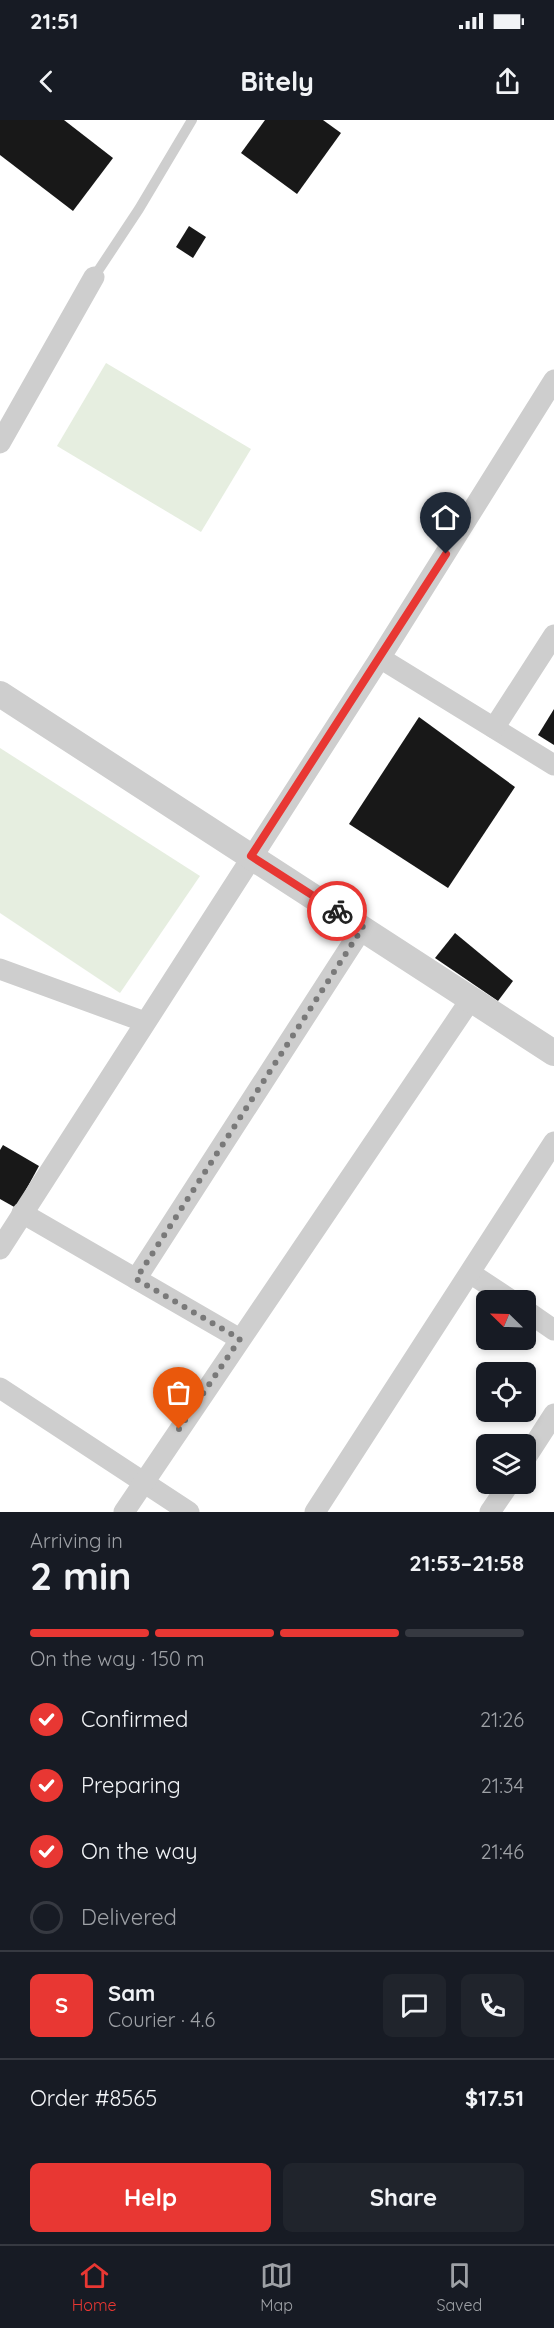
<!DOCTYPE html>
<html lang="en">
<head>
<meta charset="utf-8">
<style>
	body { margin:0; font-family:Quicksand,sans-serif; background:#20242c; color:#f1f3f6; height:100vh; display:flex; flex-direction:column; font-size:22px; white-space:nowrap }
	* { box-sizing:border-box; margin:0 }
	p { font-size:20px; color:#9ea1a6 }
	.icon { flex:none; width:33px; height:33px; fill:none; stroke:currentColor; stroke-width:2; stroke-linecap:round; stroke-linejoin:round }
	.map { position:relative; height:1392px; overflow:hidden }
	.drawer { display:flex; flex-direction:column; background:#171b24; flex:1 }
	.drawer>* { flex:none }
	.needle { width:39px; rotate:293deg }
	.tools { position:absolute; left:476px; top:1170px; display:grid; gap:12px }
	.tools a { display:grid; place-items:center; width:60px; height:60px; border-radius:9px; background:#171b24; box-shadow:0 3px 9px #0003; font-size:30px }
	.pin { position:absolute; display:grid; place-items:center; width:51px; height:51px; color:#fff; margin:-62px -26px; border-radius:50% 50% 50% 0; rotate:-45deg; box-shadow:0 0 6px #0007 }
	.pin .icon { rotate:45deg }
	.courier { position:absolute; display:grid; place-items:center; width:60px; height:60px; margin:-30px; border:4px solid #e83733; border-radius:50%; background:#fff; color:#222; box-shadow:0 2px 8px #0007 }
	.head em { font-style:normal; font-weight:700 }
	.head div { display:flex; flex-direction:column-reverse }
	.head { display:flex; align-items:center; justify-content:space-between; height:102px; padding:0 30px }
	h1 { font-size:39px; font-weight:700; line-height:45px }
	.bar { display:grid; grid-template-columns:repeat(4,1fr); gap:9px 6px; align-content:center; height:72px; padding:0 30px }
	.bar i { height:8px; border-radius:4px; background:#363941 }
	.bar .active { background:#e83733 }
	.bar p { grid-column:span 4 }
	.line { display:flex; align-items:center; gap:15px; padding:0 30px; border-top:2px solid #363941 }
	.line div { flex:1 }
	.round { display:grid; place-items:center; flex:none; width:63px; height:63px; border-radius:9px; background:#20242c }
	ol { padding:0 30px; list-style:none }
	li { display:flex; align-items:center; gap:18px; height:66px }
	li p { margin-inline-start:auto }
	li .icon { padding:6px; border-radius:50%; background:#e83733; color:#fff; stroke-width:4 }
	li:last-child { color:#9ea1a6 }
	li i { width:33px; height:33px; border:3px solid #363941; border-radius:50% }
	.cta { display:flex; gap:12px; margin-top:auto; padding:12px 30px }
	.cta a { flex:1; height:69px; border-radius:9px; background:#e83733; color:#fff; font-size:24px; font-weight:700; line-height:69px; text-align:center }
	.cta a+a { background:#20242c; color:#f1f3f6 }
	.status { display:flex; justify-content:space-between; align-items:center; height:42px; padding:0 30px; background:#171b24; direction:ltr }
	.status svg { height:16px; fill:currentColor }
	header { display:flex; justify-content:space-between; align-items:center; height:78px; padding:0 30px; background:#171b24; font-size:27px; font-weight:700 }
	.tabs { display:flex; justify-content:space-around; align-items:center; height:84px; border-top:2px solid #363941; background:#171b24; font-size:16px; color:#9ea1a6 }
	.tabs a { display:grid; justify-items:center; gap:3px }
	.tabs .active { color:#e83733 }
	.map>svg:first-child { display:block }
	.green { fill:#e6eee0 }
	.building { fill:#181818 }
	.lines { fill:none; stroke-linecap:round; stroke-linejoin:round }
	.service { stroke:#cecece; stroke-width:10 }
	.minor { stroke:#cecece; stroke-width:21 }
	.tertiary { stroke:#cecece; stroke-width:26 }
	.done { stroke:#797979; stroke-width:6; stroke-dasharray:0 10.8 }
	.route { stroke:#e83733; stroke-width:8 }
</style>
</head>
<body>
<div class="status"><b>21:51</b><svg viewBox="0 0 49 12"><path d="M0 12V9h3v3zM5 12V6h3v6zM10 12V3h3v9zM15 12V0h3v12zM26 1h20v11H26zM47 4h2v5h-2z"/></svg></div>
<header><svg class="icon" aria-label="back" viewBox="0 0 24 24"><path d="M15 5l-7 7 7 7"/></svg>Bitely<svg class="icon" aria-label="share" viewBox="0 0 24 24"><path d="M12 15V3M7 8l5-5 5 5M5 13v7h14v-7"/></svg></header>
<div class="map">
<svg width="554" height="1392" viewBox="0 0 554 1392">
	<rect width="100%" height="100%" fill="#fff"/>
	<!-- green -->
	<g class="green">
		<path d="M106,243L251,329L201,412L57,326Z"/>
		<path d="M0,628L200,756L120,873L0,793Z"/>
	</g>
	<!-- building -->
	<g class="building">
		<path d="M0,0H64L113,38L73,91L0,35Z"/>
		<path d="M265,0H323L341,13L297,74L241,33Z"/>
		<path d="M189,106L206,117L193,138L176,127Z"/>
		<path d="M554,589V625L538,615Z"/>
		<path d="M419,597L515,667L448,768L349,704Z"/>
		<path d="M455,813L513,861L498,881L435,838Z"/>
		<path d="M3,1025L39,1046L16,1088L0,1079V1030Z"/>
	</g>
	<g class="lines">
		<!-- service -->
		<path class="service" d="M94,157L139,89L192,0"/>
		<!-- minor -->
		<g class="minor">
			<path d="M0,323L94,157"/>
			<path d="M380,538L554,645"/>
			<path d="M494,608L554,515"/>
			<path d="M0,849L145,902"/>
			<path d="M22,1093L240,1219"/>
			<path d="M0,1129L380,538L554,260"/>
			<path d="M470,1153L511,1180"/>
			<path d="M136,1159L363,807"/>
			<path d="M525,1190L554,1210"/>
			<path d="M0,1268L189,1392"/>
			<path d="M525,1339L554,1294"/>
			<path d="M124,1392L471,879"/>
			<path d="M315,1392L554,1022"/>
			<path d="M490,1392L509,1364"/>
		</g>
		<!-- tertiary -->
		<path class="tertiary" d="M0,574L554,933"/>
	</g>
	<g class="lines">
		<!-- done -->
		<path class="done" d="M179,1309L240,1219L136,1159L363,807L337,791"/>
		<!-- route -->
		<path class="route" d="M337,791L251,736L446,434"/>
	</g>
</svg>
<div class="tools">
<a><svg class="needle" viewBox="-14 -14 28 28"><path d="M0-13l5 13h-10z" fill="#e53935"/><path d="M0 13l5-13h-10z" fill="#9ea1a6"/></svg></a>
<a><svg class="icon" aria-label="locate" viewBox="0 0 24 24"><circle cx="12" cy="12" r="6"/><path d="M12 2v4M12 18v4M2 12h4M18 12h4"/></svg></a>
<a><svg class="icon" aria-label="layers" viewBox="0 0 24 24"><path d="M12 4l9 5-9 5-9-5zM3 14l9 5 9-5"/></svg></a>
</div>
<div class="pin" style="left:179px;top:1309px;background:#ea580c"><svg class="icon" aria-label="bag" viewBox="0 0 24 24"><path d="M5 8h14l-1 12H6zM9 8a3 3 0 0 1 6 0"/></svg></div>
<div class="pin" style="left:446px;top:434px;background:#1f2937"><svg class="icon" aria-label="home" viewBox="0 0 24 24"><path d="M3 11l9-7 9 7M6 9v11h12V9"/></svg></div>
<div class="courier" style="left:337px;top:791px"><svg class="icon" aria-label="bike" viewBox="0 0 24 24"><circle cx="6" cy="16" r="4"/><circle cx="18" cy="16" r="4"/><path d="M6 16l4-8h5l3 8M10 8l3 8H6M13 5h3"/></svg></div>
</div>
<section class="drawer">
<div class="head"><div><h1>2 min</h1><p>Arriving in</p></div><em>21:53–21:58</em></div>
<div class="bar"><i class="active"></i><i class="active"></i><i class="active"></i><i></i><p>On the way · 150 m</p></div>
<ol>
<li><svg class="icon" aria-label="check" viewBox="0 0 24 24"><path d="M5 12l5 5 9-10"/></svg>Confirmed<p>21:26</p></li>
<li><svg class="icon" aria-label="check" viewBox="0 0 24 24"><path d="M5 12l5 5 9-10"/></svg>Preparing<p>21:34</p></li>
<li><svg class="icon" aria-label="check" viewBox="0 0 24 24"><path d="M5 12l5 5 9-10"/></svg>On the way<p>21:46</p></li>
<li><i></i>Delivered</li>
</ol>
<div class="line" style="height:108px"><b class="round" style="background:#e83733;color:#fff">S</b><div><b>Sam</b><p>Courier · 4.6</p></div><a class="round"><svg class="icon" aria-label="chat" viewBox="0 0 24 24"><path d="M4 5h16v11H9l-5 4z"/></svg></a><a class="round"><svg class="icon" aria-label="phone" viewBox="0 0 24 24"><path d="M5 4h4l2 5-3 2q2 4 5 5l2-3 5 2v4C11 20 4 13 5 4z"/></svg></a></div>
<div class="line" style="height:78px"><div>Order #8565</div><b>$17.51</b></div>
<div class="cta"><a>Help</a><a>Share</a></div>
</section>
<nav class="tabs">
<a class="active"><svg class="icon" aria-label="home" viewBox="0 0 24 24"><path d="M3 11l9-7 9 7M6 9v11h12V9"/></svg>Home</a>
<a><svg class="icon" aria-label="map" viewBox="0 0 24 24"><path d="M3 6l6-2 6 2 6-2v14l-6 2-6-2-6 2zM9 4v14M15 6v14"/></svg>Map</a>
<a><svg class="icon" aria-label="saved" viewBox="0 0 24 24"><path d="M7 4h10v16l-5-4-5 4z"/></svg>Saved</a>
</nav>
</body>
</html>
